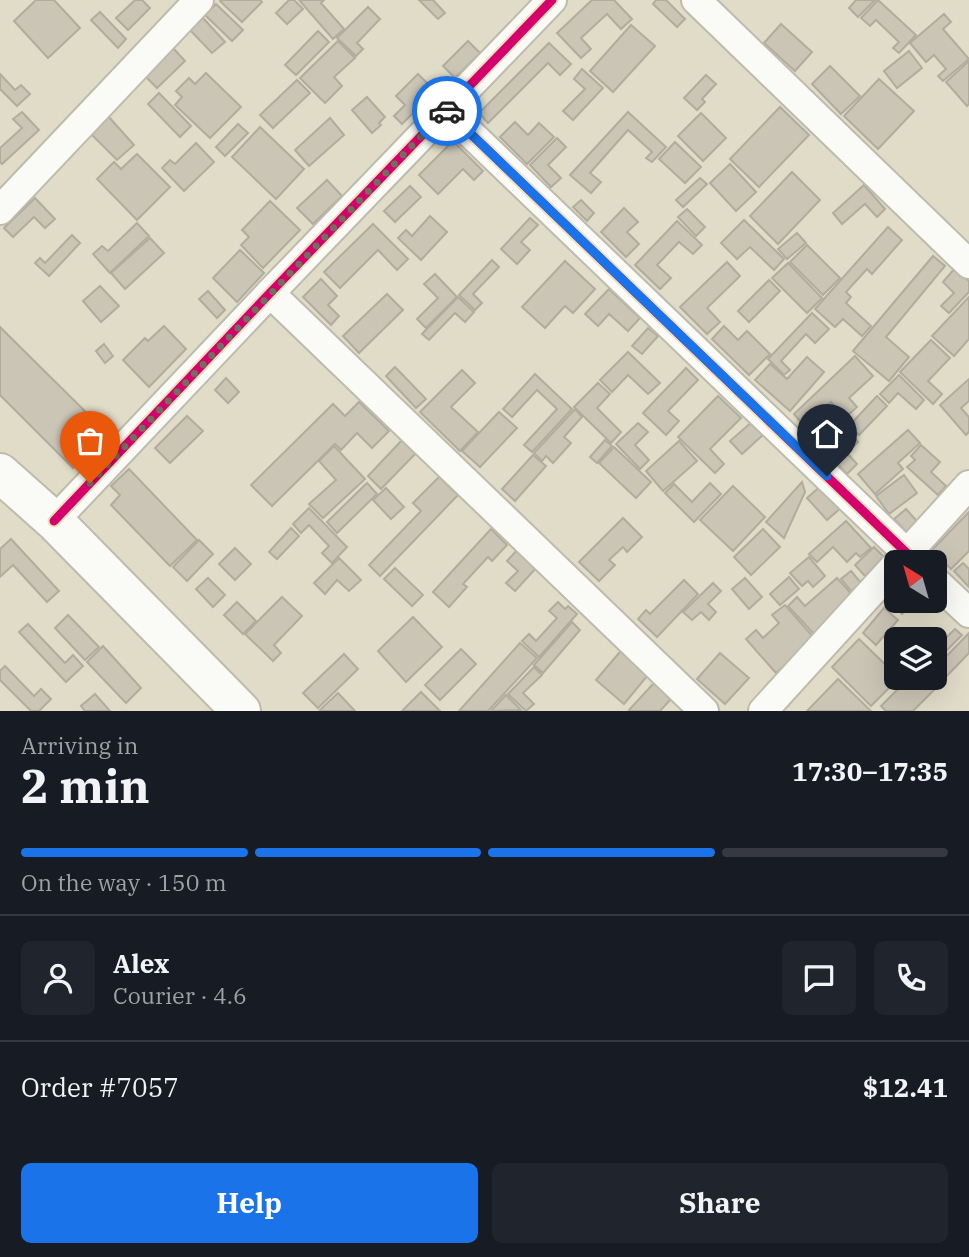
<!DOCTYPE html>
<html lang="en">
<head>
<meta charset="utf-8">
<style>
	body { margin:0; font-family:"IBM Plex Serif",serif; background:#20242c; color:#f1f3f6; height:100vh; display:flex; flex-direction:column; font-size:26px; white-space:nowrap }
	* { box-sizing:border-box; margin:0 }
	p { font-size:23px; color:#9ea1a6 }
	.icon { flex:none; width:38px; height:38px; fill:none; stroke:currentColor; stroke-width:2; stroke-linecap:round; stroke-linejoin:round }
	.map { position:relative; height:711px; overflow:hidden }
	.details { display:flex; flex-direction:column; background:#171b24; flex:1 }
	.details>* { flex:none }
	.needle { width:46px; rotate:323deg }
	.fabs { position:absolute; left:884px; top:550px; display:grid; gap:14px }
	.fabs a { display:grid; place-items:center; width:63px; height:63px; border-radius:10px; background:#171b24; box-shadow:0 7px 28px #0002; font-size:35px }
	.pin { position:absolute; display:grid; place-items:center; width:60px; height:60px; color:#fff; margin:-72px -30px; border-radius:50% 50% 50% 0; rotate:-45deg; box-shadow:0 0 7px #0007 }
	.pin .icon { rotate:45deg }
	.courier { position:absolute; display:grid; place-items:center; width:70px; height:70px; margin:-35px; border:5px solid #1a73e8; border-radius:50%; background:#fff; color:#222; box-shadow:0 2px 9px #0007 }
	.headline em { font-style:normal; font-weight:700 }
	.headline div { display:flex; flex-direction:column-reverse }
	.headline { display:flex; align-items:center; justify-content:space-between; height:119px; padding:0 21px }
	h1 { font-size:46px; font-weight:700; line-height:52px }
	.bar { display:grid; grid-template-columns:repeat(4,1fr); gap:10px 7px; align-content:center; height:84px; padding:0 21px }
	.bar i { height:9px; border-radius:5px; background:#363941 }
	.bar .selected { background:#1a73e8 }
	.bar p { grid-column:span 4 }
	.line { display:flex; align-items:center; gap:18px; padding:0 21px; border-top:2px solid #363941 }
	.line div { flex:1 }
	.round { display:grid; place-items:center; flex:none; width:74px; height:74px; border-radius:10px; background:#20242c }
	.action { display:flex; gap:14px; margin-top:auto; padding:14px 21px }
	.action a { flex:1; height:80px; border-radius:10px; background:#1a73e8; color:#fff; font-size:28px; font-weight:700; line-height:80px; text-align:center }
	.action a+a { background:#20242c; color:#f1f3f6 }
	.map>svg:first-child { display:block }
	.building { fill:#cbc5b6; stroke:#b2ac9e; stroke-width:2 }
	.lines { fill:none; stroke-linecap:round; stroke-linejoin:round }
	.minor-casing { stroke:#bebbab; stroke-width:32 }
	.secondary-casing { stroke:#bebbab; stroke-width:42 }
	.minor { stroke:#fafaf7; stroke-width:28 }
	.secondary { stroke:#fafaf7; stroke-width:38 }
	.cycleway-casing { stroke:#eae2be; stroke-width:13 }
	.cycleway { stroke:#d6006c; stroke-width:9 }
	.done { stroke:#726f5e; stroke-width:7; stroke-dasharray:0 12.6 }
	.route { stroke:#1a73e8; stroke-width:9 }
</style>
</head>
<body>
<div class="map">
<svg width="969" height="711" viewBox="0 0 969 711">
	<rect width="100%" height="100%" fill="#e0dcc8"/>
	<!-- building -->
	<g class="building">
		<path d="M36,0H54L80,28L48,58L14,21Z"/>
		<path d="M135,0H142L150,8L128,30L116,18Z"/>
		<path d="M221,0H260L262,2L242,22L220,1Z"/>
		<path d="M289,0H294L303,9L287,24L276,13Z"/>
		<path d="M299,0H324L321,3L344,29L333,39Z"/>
		<path d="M419,0H433L445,13L438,19Z"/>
		<path d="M592,0H614L632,19L621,29L607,14L581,38L591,49L581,58L557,33Z"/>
		<path d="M656,0H666L685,19L677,27L653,4Z"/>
		<path d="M856,0H875L858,17L849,8Z"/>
		<path d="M878,0L916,35L899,53L893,48L899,42L876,20L870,26L861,18Z"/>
		<path d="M216,4L243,30L232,41L205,15Z"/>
		<path d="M368,7L380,19L357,43L363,49L356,56L337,38Z"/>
		<path d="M100,12L126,39L118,48L91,20Z"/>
		<path d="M944,14L951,22L943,29L969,59L943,81L938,76L946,69L934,55L926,62L910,43Z"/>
		<path d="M203,18L225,42L212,53L190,30Z"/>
		<path d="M781,24L812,52L795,71L764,43Z"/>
		<path d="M631,25L655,46L613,92L590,71Z"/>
		<path d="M318,31L329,42L296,75L285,65Z"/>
		<path d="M338,41L355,58L334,77L342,86L325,103L300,78Z"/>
		<path d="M468,41L480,53L455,78L443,66Z"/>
		<path d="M549,43L571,64L560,75L548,63L488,123L479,113Z"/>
		<path d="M173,48L185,61L157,88L145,76Z"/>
		<path d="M909,51L922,68L897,88L884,71Z"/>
		<path d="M969,61V104L967,106L946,82Z"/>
		<path d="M830,66L860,96L841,114L812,84Z"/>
		<path d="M582,69L603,88L573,120L563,111L585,89L574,79Z"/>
		<path d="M206,73L241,107L210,138L175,105L182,97L176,91L189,78L195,84Z"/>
		<path d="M0,74L15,90L21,85L30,94L17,106L0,89Z"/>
		<path d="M418,74L435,91L402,124L394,116L405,105L396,96Z"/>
		<path d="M706,75L716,84L702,99L705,102L697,110L684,98Z"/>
		<path d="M879,79L914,111L878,149L844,116Z"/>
		<path d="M297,80L310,93L273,128L260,115Z"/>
		<path d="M159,93L191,126L180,137L148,104Z"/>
		<path d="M367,97L385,117L379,123L381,125L372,133L352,110Z"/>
		<path d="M780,107L809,135L759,187L730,159Z"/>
		<path d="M22,112L39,130L2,164L0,162V148L22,128L13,119Z"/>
		<path d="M628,112L666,147L652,162L646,158L652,152L628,130L590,173L601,182L591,193L570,175Z"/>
		<path d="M701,113L726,138L703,161L678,136Z"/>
		<path d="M108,116L134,145L117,160L90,133Z"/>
		<path d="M330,118L344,135L309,166L295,150Z"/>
		<path d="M515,122L528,135L539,123L554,137L527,164L500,137Z"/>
		<path d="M238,124L248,133L225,156L216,147Z"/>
		<path d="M260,127L304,169L276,199L232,157Z"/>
		<path d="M557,138L566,147L548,165L561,178L551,187L530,165Z"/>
		<path d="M453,141L483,171L474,180L463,169L438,194L419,175Z"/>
		<path d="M675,142L701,167L685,183L659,159Z"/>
		<path d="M196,143L214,162L184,191L162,168L170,160L175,164Z"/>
		<path d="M137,154L170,187L137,220L97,179L114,162L121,169Z"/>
		<path d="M730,164L756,192L736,211L710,183Z"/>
		<path d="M792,172L820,200L778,244L750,216Z"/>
		<path d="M700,178L707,184L683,207L676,200Z"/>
		<path d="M327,180L342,196L313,224L297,208Z"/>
		<path d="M864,185L885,209L877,217L865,204L842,224L833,213Z"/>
		<path d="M410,186L421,197L395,222L384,211Z"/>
		<path d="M35,198L55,219L45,228L34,217L13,237L4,228Z"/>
		<path d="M581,200L594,213L587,221L573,207Z"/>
		<path d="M270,201L300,230L263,268L241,245L249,237L242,230Z"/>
		<path d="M624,208L638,222L627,232L639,244L626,257L601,232Z"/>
		<path d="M687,209L705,227L696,236L678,217Z"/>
		<path d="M430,216L447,232L421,260L398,238L406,230L412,236Z"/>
		<path d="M530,218L538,225L521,242L530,250L517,264L501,249Z"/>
		<path d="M744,220L784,259L774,270L750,247L737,259L721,243Z"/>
		<path d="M677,221L702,245L693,254L679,242L657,265L671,278L660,289L635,265Z"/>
		<path d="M137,223L149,236L110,273L93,254L102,246L108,251Z"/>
		<path d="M373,224L408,259L397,270L378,250L340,288L324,272Z"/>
		<path d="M888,227L902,240L872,274L867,269L846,292L851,297L846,303L871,326L862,336L843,319L835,327L815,309Z"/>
		<path d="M797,233L806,243L787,259L778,249Z"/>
		<path d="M72,235L80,243L49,276L35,263L40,258L45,263Z"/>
		<path d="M150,238L164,253L125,289L111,273Z"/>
		<path d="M807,245L840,278L823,295L790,262Z"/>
		<path d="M240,250L264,273L237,302L213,278Z"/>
		<path d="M933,256L945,266L886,337L909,357L889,381L853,351Z"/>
		<path d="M492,260L499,267L473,294L482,303L475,310L459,295Z"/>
		<path d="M565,261L595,289L573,313L565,306L545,328L522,307Z"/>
		<path d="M727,262L740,276L707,308L720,322L707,334L680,307Z"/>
		<path d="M788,263L822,298L807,313L772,278Z"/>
		<path d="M955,268L969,281V292L949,313L941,306L954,293L943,282Z"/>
		<path d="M435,274L457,297L426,328L417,319L438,298L424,284Z"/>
		<path d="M321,279L337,296L328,305L339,316L331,325L303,297Z"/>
		<path d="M769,280L780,291L749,322L738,311Z"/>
		<path d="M100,286L119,306L101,322L83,301Z"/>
		<path d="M609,289L640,318L628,331L609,314L598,326L585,314Z"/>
		<path d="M208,291L225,310L217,318L199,299Z"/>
		<path d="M387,294L403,310L359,353L343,336Z"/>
		<path d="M458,297L474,312L465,322L455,313L429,340L422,334Z"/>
		<path d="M969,297V339L954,356L932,336Z"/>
		<path d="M812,313L829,329L815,343L806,334L781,361L790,370L784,375L768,359Z"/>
		<path d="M164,326L186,349L149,387L123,360L145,338L148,341Z"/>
		<path d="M724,326L738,340L747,331L770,354L749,375L712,339Z"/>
		<path d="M0,327L107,433L73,468L0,395Z"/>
		<path d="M648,328L658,336L642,354L632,346Z"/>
		<path d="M931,340L950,358L928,381L942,394L933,404L900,372Z"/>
		<path d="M104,344L113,356L105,363L96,351Z"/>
		<path d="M628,352L660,383L648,394L628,375L612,392L600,380Z"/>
		<path d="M855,356L873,376L849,398L857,407L845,418L831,402L805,427L794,414Z"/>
		<path d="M807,357L824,372L790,411L755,380L770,364L787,379Z"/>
		<path d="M395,367L426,399L416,408L386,376Z"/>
		<path d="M686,368L698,380L668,411L679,421L666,435L643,413Z"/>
		<path d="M462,370L475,383L451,407L478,432L460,451L420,412Z"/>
		<path d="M535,374L572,409L532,452L524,445L557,409L537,390L512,417L503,409Z"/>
		<path d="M899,375L924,400L916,409L898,393L889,403L880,394Z"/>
		<path d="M226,378L239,392L228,403L215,390Z"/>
		<path d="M969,379V401L961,408L969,417V432L966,435L940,405Z"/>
		<path d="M598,383L610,394L597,408L621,432L611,443L574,407Z"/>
		<path d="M718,396L741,418L710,449L724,464L715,473L678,437Z"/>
		<path d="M877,396L887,406L859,435L849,426Z"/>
		<path d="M359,402L389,431L372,448L357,433L341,450L335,444L272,506L251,485L333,404L345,416Z"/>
		<path d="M575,409L582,417L564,437L571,443L553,463L546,456L542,461L534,453Z"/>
		<path d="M499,412L517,428L480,467L462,451Z"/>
		<path d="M187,416L203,431L170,463L155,448Z"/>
		<path d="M754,420L766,432L742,454L730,441Z"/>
		<path d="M638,423L648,432L635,445L649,460L640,469L616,444Z"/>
		<path d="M841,423L858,442L847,453L857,464L847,474L818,444Z"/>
		<path d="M908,430L920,443L898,463L903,469L875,494L858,474Z"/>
		<path d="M403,439L417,452L381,489L368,476Z"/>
		<path d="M605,440L612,446L597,463L590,457Z"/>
		<path d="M679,441L697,461L663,491L646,471Z"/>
		<path d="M921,445L940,462L931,472L946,486L938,495L907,467L915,460L911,456Z"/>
		<path d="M334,446L365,479L323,518L309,504L336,480L319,461Z"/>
		<path d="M614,447L651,482L636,498L599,463Z"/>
		<path d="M533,455L546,466L515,501L502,489Z"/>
		<path d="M129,469L197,540L170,566L111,505L120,495L111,486Z"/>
		<path d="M904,475L917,493L889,514L876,496Z"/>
		<path d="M439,477L458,495L380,576L369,565L421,511L413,503Z"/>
		<path d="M802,482L805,492L784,538L766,522Z"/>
		<path d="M367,483L377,494L337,533L327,522Z"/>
		<path d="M710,483L721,494L694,522L665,493L674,484L692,502Z"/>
		<path d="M823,484L843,506L827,520L807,498Z"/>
		<path d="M733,486L765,517L733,551L700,520Z"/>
		<path d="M386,488L404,507L391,519L373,500Z"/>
		<path d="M309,508L347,547L332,563L322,553L329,546L309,525L301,533L293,524Z"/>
		<path d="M906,509L923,528L912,538L894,519Z"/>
		<path d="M969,512V551L951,569L932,550Z"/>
		<path d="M623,518L642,537L627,552L623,547L609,560L615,565L599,581L579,562Z"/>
		<path d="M846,521L871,548L860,557L856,553L847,562L833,547L817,562L809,554Z"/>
		<path d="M291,528L299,536L277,559L269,552Z"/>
		<path d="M491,529L507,545L492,561L488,557L463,584L467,587L449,607L433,592Z"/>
		<path d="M763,529L780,547L751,575L734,557Z"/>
		<path d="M11,539L59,591L47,602L13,565L0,577V549Z"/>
		<path d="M199,540L213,554L187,581L173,567Z"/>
		<path d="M874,547L885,558L865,576L855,565Z"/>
		<path d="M235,548L251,564L235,580L219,564Z"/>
		<path d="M518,549L537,567L515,591L506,583L518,571L507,561Z"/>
		<path d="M809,557L825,576L813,587L808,581L802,586L790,573Z"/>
		<path d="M339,558L361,580L349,591L337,580L325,594L314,583Z"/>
		<path d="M963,563L969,569V587L954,571Z"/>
		<path d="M395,568L423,595L412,606L384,579Z"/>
		<path d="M851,571L867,590L858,599L841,579Z"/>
		<path d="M789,577L799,589L780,605L770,594Z"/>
		<path d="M208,578L225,595L213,607L196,589Z"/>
		<path d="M745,578L762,597L749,609L732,589Z"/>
		<path d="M837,578L856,599L815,635L788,606L797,597L805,606Z"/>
		<path d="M684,580L698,594L657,637L638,619L646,610L650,614Z"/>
		<path d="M713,583L721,591L708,604L716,612L709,620L701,612L692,620L683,612Z"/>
		<path d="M896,595V600H916L902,614L890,601Z"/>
		<path d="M282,597L302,616L274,645L281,653L273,661L245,634Z"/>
		<path d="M237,602L256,621L243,634L224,615Z"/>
		<path d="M558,602L565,609L568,606L577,614L539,657L522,641L529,634L536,641L557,618L549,611Z"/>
		<path d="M785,605L815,639L776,673L746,639L756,630L763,638L779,623L772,615Z"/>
		<path d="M884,608L898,620L876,645L863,633Z"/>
		<path d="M68,615L99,647L85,660L55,628Z"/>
		<path d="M413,617L442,647L406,682L378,651Z"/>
		<path d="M572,622L580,630L543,673L534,665Z"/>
		<path d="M28,624L65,663L73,655L83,666L66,682L19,632Z"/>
		<path d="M955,629L962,635L934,663V649Z"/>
		<path d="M969,633V653L940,683L934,677V669Z"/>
		<path d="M859,639L896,675V677L899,678L871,706L832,667Z"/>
		<path d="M520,643L537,658L488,711H459Z"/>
		<path d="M103,646L141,688L126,703L87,662Z"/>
		<path d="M625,646L653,669L624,704L596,680Z"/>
		<path d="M461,649L476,664L440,700L425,685Z"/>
		<path d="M720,653L749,678L725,704L697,679Z"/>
		<path d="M344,654L358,669L318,708L303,693Z"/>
		<path d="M5,666L34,696L41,689L51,699L39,711H31L0,680V671Z"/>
		<path d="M534,667L542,675L523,693L534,704L526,711L508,694Z"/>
		<path d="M910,677H926L937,687L913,711H886L881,706Z"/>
		<path d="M838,679L871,711H807Z"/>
		<path d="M654,683L671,699L660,711H630L629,710Z"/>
		<path d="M421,692L440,711H402Z"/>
		<path d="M338,693L355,711H321L320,710Z"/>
		<path d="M95,694L110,711H85L81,706Z"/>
		<path d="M506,695L521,710L491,711Z"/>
	</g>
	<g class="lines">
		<defs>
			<g id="minor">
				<path d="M696,0L969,264"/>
				<path d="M446,110L916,562"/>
				<path d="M0,210L199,0"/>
				<path d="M270,293L704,711"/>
				<path d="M54,521L270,293L552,0"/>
				<path d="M899,562L969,485"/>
				<path d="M934,580L969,613"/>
				<path d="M763,711L896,565"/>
			</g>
			<path id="secondary" d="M0,473L54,521L241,711"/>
		</defs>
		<!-- minor casing -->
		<use href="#minor" class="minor-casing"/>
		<!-- secondary casing -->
		<use href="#secondary" class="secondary-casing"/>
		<!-- minor -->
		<use href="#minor" class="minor"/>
		<!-- secondary -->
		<use href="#secondary" class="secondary"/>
		<defs>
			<g id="cycleway">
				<path d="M446,110L916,562"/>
				<path d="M54,521L270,293L552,0"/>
			</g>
		</defs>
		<!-- cycleway casing -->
		<use href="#cycleway" class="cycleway-casing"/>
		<!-- cycleway -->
		<use href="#cycleway" class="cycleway"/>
	</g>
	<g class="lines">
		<!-- done -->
		<path class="done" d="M90,483L446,110L447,111"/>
		<!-- route -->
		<path class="route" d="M447,111L827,476"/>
	</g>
</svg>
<div class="fabs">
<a><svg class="needle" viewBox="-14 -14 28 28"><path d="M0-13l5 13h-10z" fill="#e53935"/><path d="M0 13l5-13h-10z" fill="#9ea1a6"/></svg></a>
<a><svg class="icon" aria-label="layers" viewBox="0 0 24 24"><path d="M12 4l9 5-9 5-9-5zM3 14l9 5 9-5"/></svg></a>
</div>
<div class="pin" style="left:90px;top:483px;background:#ea580c"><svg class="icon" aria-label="bag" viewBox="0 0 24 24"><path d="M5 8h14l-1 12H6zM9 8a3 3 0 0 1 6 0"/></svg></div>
<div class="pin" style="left:827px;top:476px;background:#1f2937"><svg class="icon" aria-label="home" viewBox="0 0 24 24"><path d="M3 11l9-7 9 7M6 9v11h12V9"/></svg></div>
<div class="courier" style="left:447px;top:111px"><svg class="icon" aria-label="car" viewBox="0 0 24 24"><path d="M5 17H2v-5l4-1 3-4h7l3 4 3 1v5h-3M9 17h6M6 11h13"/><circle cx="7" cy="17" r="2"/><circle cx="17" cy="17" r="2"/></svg></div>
</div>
<section class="details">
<div class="headline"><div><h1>2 min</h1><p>Arriving in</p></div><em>17:30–17:35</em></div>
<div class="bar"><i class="selected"></i><i class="selected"></i><i class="selected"></i><i></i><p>On the way · 150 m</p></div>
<div class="line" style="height:126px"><a class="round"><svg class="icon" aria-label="person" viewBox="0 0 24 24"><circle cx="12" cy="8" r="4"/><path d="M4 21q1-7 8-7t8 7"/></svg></a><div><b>Alex</b><p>Courier · 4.6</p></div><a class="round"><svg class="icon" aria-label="chat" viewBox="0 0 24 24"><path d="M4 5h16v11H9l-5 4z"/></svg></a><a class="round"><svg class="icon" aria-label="phone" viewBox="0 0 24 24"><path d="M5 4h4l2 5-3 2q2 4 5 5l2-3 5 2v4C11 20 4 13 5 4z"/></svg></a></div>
<div class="line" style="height:91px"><div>Order #7057</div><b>$12.41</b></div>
<div class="action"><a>Help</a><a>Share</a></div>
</section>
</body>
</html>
